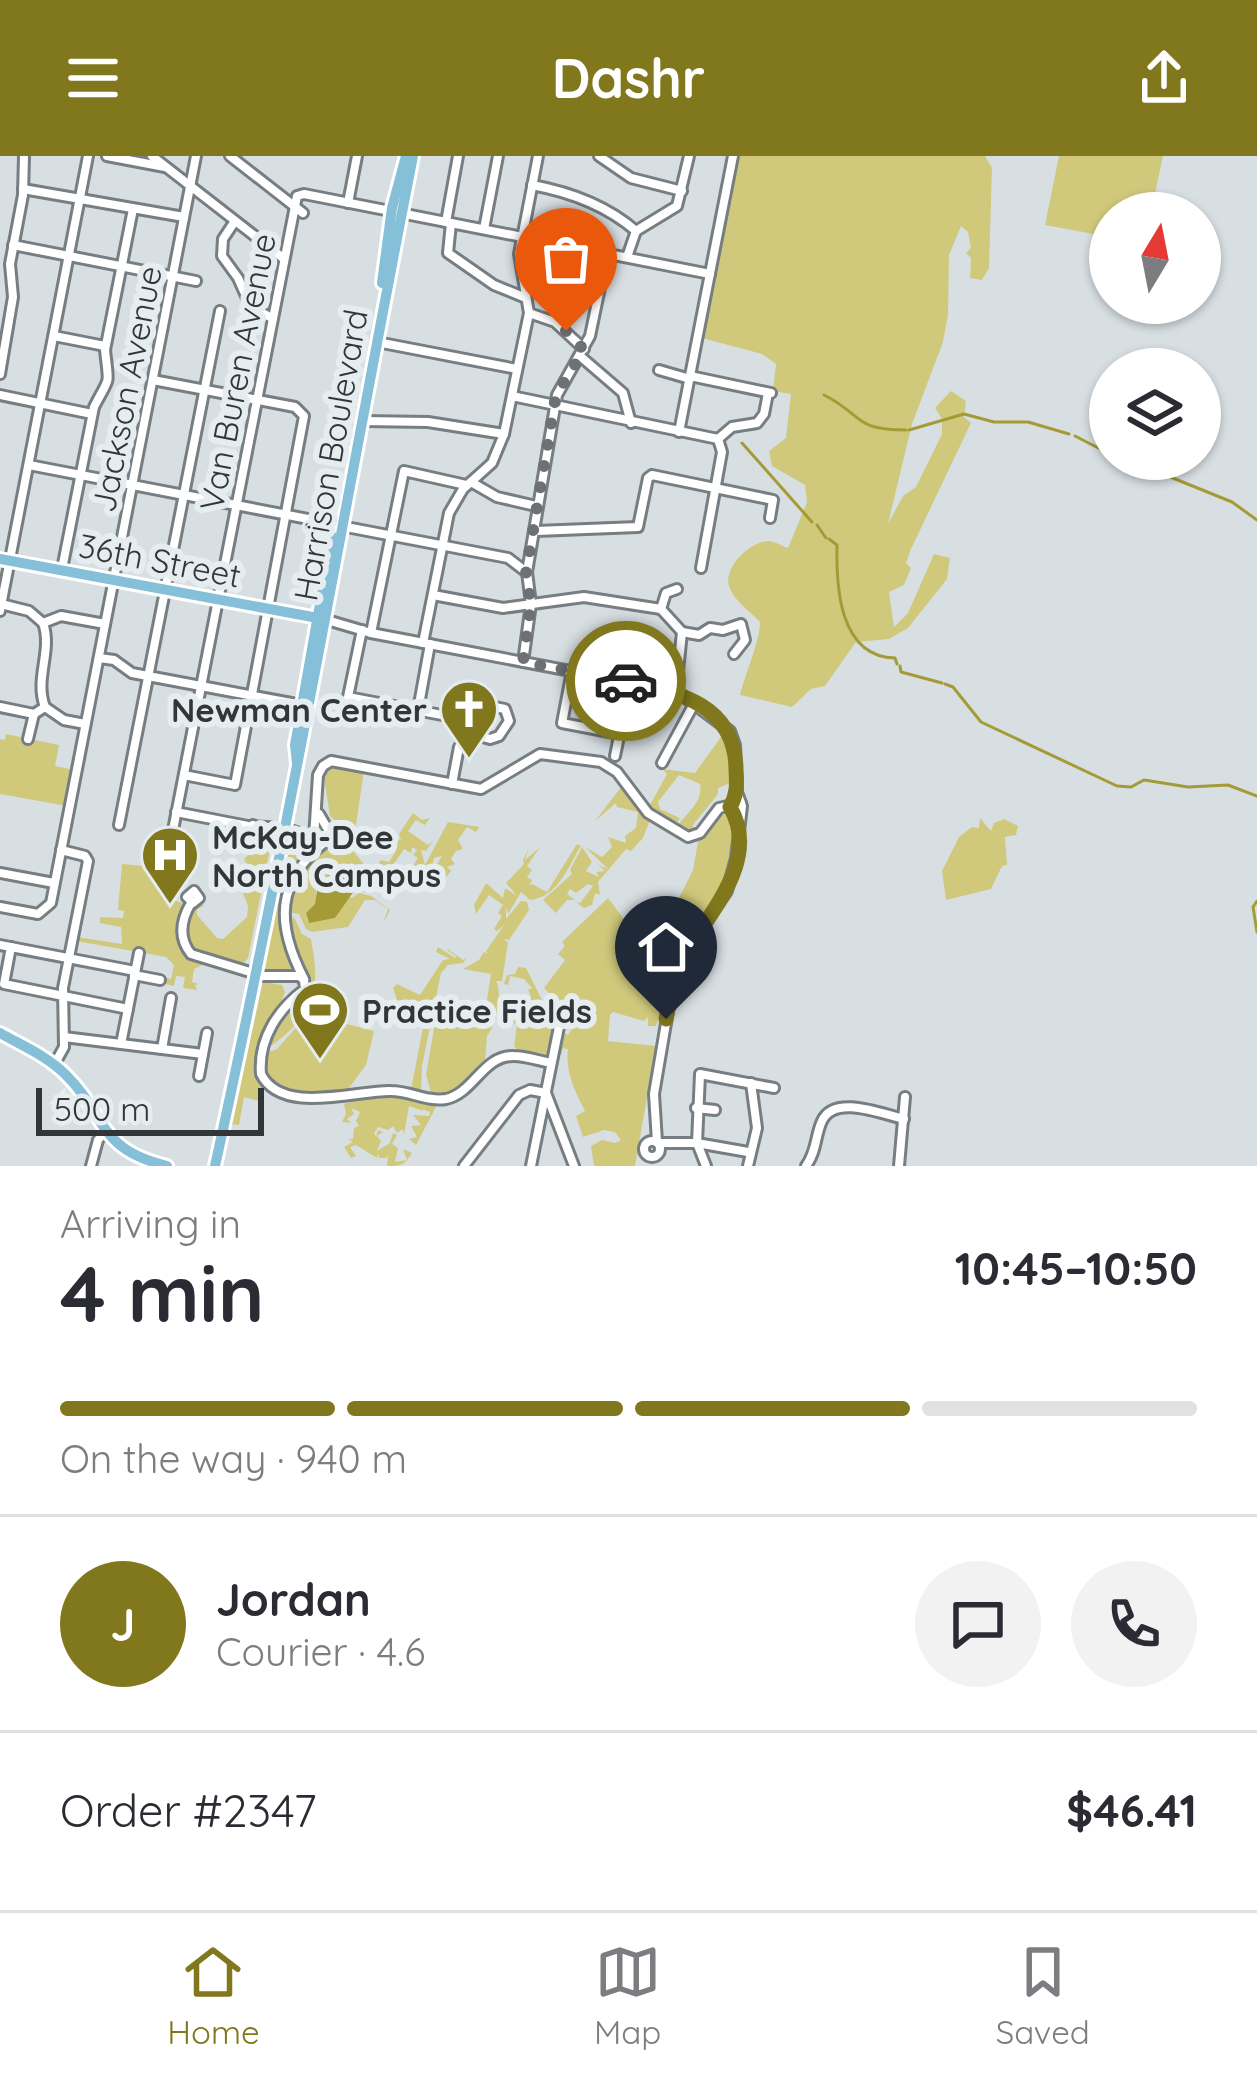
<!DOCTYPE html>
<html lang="en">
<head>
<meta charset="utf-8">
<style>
	body { margin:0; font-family:Quicksand,sans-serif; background:#f2f2f3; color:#2b2b33; height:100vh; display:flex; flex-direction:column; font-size:45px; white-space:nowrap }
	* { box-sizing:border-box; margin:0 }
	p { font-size:39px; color:#7c7c81 }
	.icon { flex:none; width:66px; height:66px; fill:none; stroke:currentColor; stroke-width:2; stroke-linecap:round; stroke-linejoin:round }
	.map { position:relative; height:1010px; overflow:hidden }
	.panel { display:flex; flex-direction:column; background:#fff; flex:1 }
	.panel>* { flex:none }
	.needle { width:78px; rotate:10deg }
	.controls { position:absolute; left:1089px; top:36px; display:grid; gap:24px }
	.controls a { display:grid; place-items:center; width:132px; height:132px; border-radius:50%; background:#fff; box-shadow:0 3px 9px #0004; font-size:60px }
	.scale { position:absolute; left:36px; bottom:30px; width:228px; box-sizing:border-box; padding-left:12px; border:6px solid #333637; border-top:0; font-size:33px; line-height:42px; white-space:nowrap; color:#333637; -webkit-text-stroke:9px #e5edf1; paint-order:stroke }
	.pin { position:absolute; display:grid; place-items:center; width:102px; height:102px; color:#fff; margin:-123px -51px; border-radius:50% 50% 50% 0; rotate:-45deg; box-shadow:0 0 12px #0007 }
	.pin .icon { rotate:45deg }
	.courier { position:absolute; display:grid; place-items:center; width:120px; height:120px; margin:-60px; border:9px solid #81781d; border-radius:50%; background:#fff; color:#222; box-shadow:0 3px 15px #0007 }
	.overview em { font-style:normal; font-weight:700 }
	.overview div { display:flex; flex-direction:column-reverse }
	.overview { display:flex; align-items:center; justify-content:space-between; height:204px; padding:0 60px }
	h1 { font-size:78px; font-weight:700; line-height:90px }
	.bar { display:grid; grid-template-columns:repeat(4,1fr); gap:18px 12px; align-content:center; height:144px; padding:0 60px }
	.bar i { height:15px; border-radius:9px; background:#e1e1e2 }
	.bar .current { background:#81781d }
	.bar p { grid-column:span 4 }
	.line { display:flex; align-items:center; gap:30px; padding:0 60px; border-top:3px solid #e1e1e2 }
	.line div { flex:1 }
	.round { display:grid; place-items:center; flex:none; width:126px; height:126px; border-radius:63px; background:#f2f2f3 }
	header { display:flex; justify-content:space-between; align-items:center; height:156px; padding:0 60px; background:#81781d; color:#fff; font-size:54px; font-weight:700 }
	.dock { display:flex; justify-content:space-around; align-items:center; height:168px; border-top:3px solid #e1e1e2; background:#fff; font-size:33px; color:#7c7c81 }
	.dock a { display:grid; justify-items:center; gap:6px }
	.dock .current { color:#81781d }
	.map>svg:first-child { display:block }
	.green { fill:#d0c97c }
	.water { fill:#a59b36 }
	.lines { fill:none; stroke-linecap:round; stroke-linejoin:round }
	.stream { stroke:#a59b36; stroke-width:3 }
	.minor-casing { stroke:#777e82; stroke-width:14 }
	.major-casing { stroke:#fff; stroke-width:16 }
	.minor { stroke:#fff; stroke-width:8 }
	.major { stroke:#85bfd8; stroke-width:10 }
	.done { stroke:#6d7173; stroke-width:12; stroke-dasharray:0 21.6 }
	.route { stroke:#81781d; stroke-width:15 }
	.labels { text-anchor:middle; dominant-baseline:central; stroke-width:12; stroke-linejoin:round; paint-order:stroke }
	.street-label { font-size:33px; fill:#333637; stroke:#e5edf1 }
	.poi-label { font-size:33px; font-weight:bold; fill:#333637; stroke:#e5edf1; text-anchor:start }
</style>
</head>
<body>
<header><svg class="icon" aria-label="menu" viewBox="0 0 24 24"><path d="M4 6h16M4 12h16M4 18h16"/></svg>Dashr<svg class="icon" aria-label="share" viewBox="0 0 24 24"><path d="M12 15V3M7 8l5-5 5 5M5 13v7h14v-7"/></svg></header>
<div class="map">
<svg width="1257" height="1010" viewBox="0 0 1257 1010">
	<rect width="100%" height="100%" fill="#d8dfe3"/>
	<!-- green -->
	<g class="green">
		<path d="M737,0H985L992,12L989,112L982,124L970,122L971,102L966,97L971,92L968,76L961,70L949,99L948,159L943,186L912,268L888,368L903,340L916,331L942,278V263L935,252L951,235L966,245L964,261L971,267L911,393L906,407L911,412L904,429L889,436L894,471L908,457L934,398L950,402L947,423L908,472L889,483L856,486L825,530L811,533L792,551L740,539C745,518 760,485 760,466C750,455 733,444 729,430C723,411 751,384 770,385C776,386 782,390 788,392L807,346L805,329L772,310L769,295L786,282L791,238L773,235L776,208L762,198L702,182Z"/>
		<path d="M1059,0H1163L1151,57H1110V81L1045,69Z"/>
		<path d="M726,574L731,586L733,626L718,632V638L692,670L698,675L685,676L678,669C688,656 703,646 700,628L679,619L658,646L660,653L680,662L675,669L649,651L667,618L662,613L695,617Z"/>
		<path d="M6,578L59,589L55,610L74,614L67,650L0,638V583L5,584Z"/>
		<path d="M332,610L364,614L354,683L330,660L323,616Z"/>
		<path d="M622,630L650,664L643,682L631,695L626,693L598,726L600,739L595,737L592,749L584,752L576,746L580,747L593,730L588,728L576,737L570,733L567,738L575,744H567L556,757L543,744L572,718L570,714L582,691L592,706L586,715L599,721L596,716L605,715L598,709L608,713L585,691L602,701L612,691L608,681L626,687L625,680L636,672L638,656L617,651L616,647L595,665Z"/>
		<path d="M413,657L422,664L430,662L425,669L416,664L408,675L428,689L433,685L426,695L421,694L425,709L448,666L479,671L476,676L467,671L458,684L463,693L456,695L451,703L455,708L447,711L451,715L447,720L434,713L442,700L434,702L432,711L416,713L413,710L418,702L413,699L417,694L412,691L411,697L404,693L389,715L379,713L382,724L377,736L373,715L381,704L389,706L396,695L392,688L396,682L401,684L399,678Z"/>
		<path d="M718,659H728L734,667L731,710L724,733L679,802L656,870H648V861L644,865L613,856L610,859L608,885L656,890L635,1010H594L591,990L602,984L615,987L621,984L615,976L604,974L583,981L576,960L585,955C575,936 565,916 568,893L563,892L561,899L556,896L561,876L568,879L572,873L566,869L561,875L563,867L573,861L575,866L581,862L579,851L571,859L544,832L565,804L558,798L565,790L562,786L608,742L639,783L675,750L693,714L698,686Z"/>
		<path d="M980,662L991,675L994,667L1004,663L1018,670L1016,679L1005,681L1007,709L1002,710L991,733L946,744L942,715L959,681L972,671L979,672Z"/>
		<path d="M291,679L306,681L309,687L279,741V764L291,813L280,818L266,815L264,808Z"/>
		<path d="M227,685L270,693L248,802L242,809C199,799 175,800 192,750L200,747L204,750L197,753V759L217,782L223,783L247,761L248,750L241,732L253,721L244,703L248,699L243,694L236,699L225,688Z"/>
		<path d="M347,687L370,716L363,724L354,717L352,721L350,712L343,708L316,735V749L306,757L308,766L335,762L348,740L352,742L359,737L371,740L390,754L383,767L388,753L375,744H365L348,771L312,776L306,773L299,758L288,756C289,742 311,694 327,689C333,687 340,688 347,687Z"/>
		<path d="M577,688L581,690C569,708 559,741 530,744L521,736L508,758L506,751V763L521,745L527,746L529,754L509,784L504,783L508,787L502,825H496C503,835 496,869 487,880L485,906L458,934L432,940L426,919L437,855L484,863L491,818L463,813L479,804L484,796L488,798L486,795L504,769L497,775L494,773L502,760L498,757L503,749L489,739L476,758L474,749L486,727L503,742L505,732L517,740L506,727L524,708L523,704L529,692L525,704L540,691L527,710L532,714L527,721L532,724L529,730L532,728L547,736Z"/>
		<path d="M122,708L144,710C153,724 165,743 185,748C181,773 176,794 205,808L194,813L192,826L199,828L195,829L197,834L183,832L185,821L176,820L174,830L162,827V821L171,823L174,809L166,801L76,785L77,781L122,788L121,771L100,767V761L123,762L124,755L118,754Z"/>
		<path d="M294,761L302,778L311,783C321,835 315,857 271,890L268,887L292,845L304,837L289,766Z"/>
		<path d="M438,791L455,802L456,800L447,794L448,793L463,804L467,801L463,807L448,809L441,817L422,910L421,936L411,933L427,852L418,850L419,844L415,848L397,844L393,832L397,828L420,839L443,804L450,803L436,796Z"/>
		<path d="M518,811L526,812L543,846L556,855L547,901L518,896L514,890L517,869L507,864L525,866L531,841L528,834L532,832L524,823L510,820L508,829L504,828L507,819L515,818Z"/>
		<path d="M263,826L282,829L285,836C274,870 239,894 263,933L259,945L244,941L239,969L231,968Z"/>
		<path d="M308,858L374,875L366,909L346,936C320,938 285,938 266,918L265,897L277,893Z"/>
		<path d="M379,938L437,949L416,989L409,983L417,981L411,970L421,969L413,959L429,960L430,956L424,954L426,947L423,955L409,950L404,979L403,973L397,977L393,970L388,974L378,971L374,977L376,981L378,974L383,976L377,980L381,985L377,995L390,987L393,977L397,979L392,988L398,992L395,1006L407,1004L403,993L412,997C405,1008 403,1010 387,1010L388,998L386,1002H379L378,997L377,1002L356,989L350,991L356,1000L351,1002L344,991L353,986L348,983H353L354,972L359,970L356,965L360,956L351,952L354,958L347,963L351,967L342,966L346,958L344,948L375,939L378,945Z"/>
	</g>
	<!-- water -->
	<path class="water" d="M341,708L351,713V721L365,728L364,736L354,735L335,762L309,767L306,757L315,748L318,729Z"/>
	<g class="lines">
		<!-- stream -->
		<g class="stream">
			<path d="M824,239C864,259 852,274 906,274"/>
			<path d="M909,274L964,258L994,266H1028L1069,278"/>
			<path d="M1075,280L1110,298"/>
			<path d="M742,287L812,366"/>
			<path d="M1126,303L1232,346L1257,364"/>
			<path d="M817,369L826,382"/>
			<path d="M829,383L837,389C836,430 839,501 895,502L897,508"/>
			<path d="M900,510L901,516L942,527"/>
			<path d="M945,528L953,531L981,566L1117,630L1131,631L1144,624L1188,631L1228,629L1257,640"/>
			<path d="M1257,745L1253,751L1257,776"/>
		</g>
		<defs>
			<g id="minor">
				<path d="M107,0L165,11"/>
				<path d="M152,0L283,102"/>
				<path d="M230,0L303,57"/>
				<path d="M599,0L631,22L682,35"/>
				<path d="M532,29C570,36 606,49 636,75"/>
				<path d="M23,33L184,61"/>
				<path d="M348,47L357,0"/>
				<path d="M235,65L223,83L222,100L238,122L251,151L272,162"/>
				<path d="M446,66L458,0"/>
				<path d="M451,67L448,97L494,129L526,142"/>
				<path d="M484,73L498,0"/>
				<path d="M13,89L196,125"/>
				<path d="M627,101L636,75L677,50L689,0"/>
				<path d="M529,157L555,166L584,193"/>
				<path d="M54,180L105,190"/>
				<path d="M377,186L517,213"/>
				<path d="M580,200L623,237L631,267"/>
				<path d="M659,214L690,223"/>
				<path d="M0,218L13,141L10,108L23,39L24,0"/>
				<path d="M690,220L771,237"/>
				<path d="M153,224L295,251L304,260L235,629L184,619"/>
				<path d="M0,239L92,258"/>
				<path d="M512,240L718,283"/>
				<path d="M363,265L428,266L504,278"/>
				<path d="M679,276L733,0"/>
				<path d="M718,283L732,271L757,267L764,258L768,237"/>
				<path d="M29,309L334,368"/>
				<path d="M471,326L497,341L536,350"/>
				<path d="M341,370L508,402L525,415"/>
				<path d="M536,375L638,371L648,322L652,319L773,344L770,362"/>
				<path d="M701,412L722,296L718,283"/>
				<path d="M62,413L94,251C111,218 109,232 105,194L133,53"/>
				<path d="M433,439L503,452L584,441L661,453"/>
				<path d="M1,448L29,455L43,467L61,460L105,468"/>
				<path d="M661,453L682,476L676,535"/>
				<path d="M661,453L666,437L677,433"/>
				<path d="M0,455L88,0"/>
				<path d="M327,464L371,477L676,535L730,575L735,589L737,636L742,650L736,702L727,735L689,791L673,826L654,938L657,986"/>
				<path d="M43,467C53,495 34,522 45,551"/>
				<path d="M362,474L348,541L468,564"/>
				<path d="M682,476L699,479L710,472L723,474L741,468L745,484L734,498"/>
				<path d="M371,477L404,315L466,329"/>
				<path d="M423,487L449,357L463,333L492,307L504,278L529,157L519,98L538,0"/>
				<path d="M99,502L114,504L132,517L302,549"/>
				<path d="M523,506L531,448L527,416L557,239L590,180L607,98"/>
				<path d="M572,515L562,567L620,578"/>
				<path d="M475,547L505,553L509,565L499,580L490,583L468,577Z"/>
				<path d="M0,551L34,558L45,551L64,564L85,568"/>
				<path d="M418,554L430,488"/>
				<path d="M28,583L34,558"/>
				<path d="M615,600L630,526"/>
				<path d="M662,607L695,546"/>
				<path d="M452,628L459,591"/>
				<path d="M176,656L248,670L284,672L314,682"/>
				<path d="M319,658L330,677L325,686"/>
				<path d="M119,669L220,155"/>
				<path d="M173,674L297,40L304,38L710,118"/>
				<path d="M314,682L318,619L323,610L331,605L481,633L540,598L601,606L617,616L648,657L688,681L700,677L719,652L741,647"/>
				<path d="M325,686L364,688"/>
				<path d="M249,688L253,669"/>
				<path d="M0,717L54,727"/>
				<path d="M194,735L199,742L193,747L187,741Z"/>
				<path d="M191,747C181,764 178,782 191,798L263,820H299L304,824"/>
				<path d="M0,751L38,758L51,747L196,0"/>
				<path d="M0,789L135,815"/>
				<path d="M11,791L4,828L128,853"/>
				<path d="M134,819L160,824"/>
				<path d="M304,823C276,769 275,726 325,686"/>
				<path d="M304,824L305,833C278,853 258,883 261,918C282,960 357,934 391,935C410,935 427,946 446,943C474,937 483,899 514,900C526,900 539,905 551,907"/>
				<path d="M64,881L203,898"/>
				<path d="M121,888L139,797"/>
				<path d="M162,893L171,842"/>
				<path d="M54,909L64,891L63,832L88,705L85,700L61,694"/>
				<path d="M199,920L207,877"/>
				<path d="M696,952L715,954"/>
				<circle cx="652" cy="993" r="8"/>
				<path d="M659,987H697L748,996"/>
				<path d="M91,1010L98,984L104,977"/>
				<path d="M464,1010L519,939L530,934L546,937L574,1010"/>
				<path d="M531,1010L562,856"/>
				<path d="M706,1010L697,987L700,918L774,932"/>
				<path d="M748,1010L757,972L751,927"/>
				<path d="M806,1010C817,995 815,980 822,965C834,938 882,958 904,963"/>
				<path d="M899,1010L905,941"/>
			</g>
			<g id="major">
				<path d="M382,127L392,52L406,0"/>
				<path d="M0,403L318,462"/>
				<path d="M297,607L295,589L332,380"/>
				<path d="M0,877C21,889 47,900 65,918C107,959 96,993 167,1010"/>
				<path d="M215,1010C289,674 347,337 413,0"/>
			</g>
		</defs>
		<!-- minor casing -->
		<use href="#minor" class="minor-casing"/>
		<!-- major casing -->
		<use href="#major" class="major-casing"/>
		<!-- minor -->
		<use href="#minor" class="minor"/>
		<!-- major -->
		<use href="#major" class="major"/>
	</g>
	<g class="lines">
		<!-- done -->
		<path class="done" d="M566,175L584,194L556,239L526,416L531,448L523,506L626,525"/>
		<!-- route -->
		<path class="route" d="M626,525C679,536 736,549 736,614C737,629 737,639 730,651C763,707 703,762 680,808C672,825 670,844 666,863"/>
	</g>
	<!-- icons -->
	<defs>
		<symbol id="church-pin" viewBox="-11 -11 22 30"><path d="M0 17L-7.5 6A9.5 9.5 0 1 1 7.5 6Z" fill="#81781d" stroke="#e5edf1"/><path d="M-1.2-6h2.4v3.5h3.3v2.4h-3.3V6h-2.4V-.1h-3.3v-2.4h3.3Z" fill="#fff"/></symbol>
		<symbol id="hospital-pin" viewBox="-11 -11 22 30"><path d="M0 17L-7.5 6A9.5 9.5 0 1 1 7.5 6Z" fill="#81781d" stroke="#e5edf1"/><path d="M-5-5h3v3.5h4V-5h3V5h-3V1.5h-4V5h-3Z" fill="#fff"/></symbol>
		<symbol id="stadium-pin" viewBox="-11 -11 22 30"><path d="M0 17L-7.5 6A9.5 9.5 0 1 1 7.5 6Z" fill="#81781d" stroke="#e5edf1"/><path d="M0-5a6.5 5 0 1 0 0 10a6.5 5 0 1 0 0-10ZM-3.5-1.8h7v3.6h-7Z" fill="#fff"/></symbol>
	</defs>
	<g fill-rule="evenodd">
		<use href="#church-pin" x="436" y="520" width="66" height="90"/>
		<use href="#hospital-pin" x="137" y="666" width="66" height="90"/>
		<use href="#stadium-pin" x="287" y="821" width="66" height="90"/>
	</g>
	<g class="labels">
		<!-- street labels -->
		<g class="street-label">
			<text transform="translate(237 216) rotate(-79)">Van Buren Avenue</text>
			<text transform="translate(126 233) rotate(-79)">Jackson Avenue</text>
			<text transform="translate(330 299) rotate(-80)">Harrison Boulevard</text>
			<text transform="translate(160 404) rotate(11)">36th Street</text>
		</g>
		<!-- poi labels -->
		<g class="poi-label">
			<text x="427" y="553" text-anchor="end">Newman Center</text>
			<text x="212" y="680">McKay-Dee<tspan x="212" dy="38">North Campus</tspan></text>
			<text x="362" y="854">Practice Fields</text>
		</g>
	</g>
</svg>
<div class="controls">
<a><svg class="needle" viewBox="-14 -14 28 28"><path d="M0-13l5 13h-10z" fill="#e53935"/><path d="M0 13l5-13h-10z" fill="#7c7c81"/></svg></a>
<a><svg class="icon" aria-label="layers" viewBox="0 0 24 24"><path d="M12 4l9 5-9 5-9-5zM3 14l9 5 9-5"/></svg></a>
</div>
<div class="scale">500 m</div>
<div class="pin" style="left:566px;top:175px;background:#ea580c"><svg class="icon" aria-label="bag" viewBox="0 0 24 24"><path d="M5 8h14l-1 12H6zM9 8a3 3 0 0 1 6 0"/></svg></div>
<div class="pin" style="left:666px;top:863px;background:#1f2937"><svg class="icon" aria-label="home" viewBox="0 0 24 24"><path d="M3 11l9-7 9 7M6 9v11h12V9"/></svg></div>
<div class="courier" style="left:626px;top:525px"><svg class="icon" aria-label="car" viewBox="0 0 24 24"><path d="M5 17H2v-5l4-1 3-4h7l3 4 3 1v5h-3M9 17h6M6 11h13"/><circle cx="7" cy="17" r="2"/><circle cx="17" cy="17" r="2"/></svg></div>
</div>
<section class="panel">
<div class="overview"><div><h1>4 min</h1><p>Arriving in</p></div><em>10:45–10:50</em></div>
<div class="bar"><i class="current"></i><i class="current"></i><i class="current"></i><i></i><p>On the way · 940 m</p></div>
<div class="line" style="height:216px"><b class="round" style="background:#81781d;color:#fff">J</b><div><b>Jordan</b><p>Courier · 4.6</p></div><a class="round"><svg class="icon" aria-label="chat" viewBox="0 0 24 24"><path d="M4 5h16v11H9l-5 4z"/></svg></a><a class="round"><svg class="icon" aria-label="phone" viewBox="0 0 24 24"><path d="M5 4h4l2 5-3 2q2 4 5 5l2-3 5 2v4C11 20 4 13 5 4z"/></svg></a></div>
<div class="line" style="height:156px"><div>Order #2347</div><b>$46.41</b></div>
</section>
<nav class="dock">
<a class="current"><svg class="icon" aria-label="home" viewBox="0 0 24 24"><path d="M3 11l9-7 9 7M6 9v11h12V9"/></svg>Home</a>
<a><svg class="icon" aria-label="map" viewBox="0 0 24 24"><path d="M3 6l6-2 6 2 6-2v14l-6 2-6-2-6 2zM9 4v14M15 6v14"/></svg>Map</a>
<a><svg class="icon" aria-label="saved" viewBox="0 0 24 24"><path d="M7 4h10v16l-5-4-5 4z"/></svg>Saved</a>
</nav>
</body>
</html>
